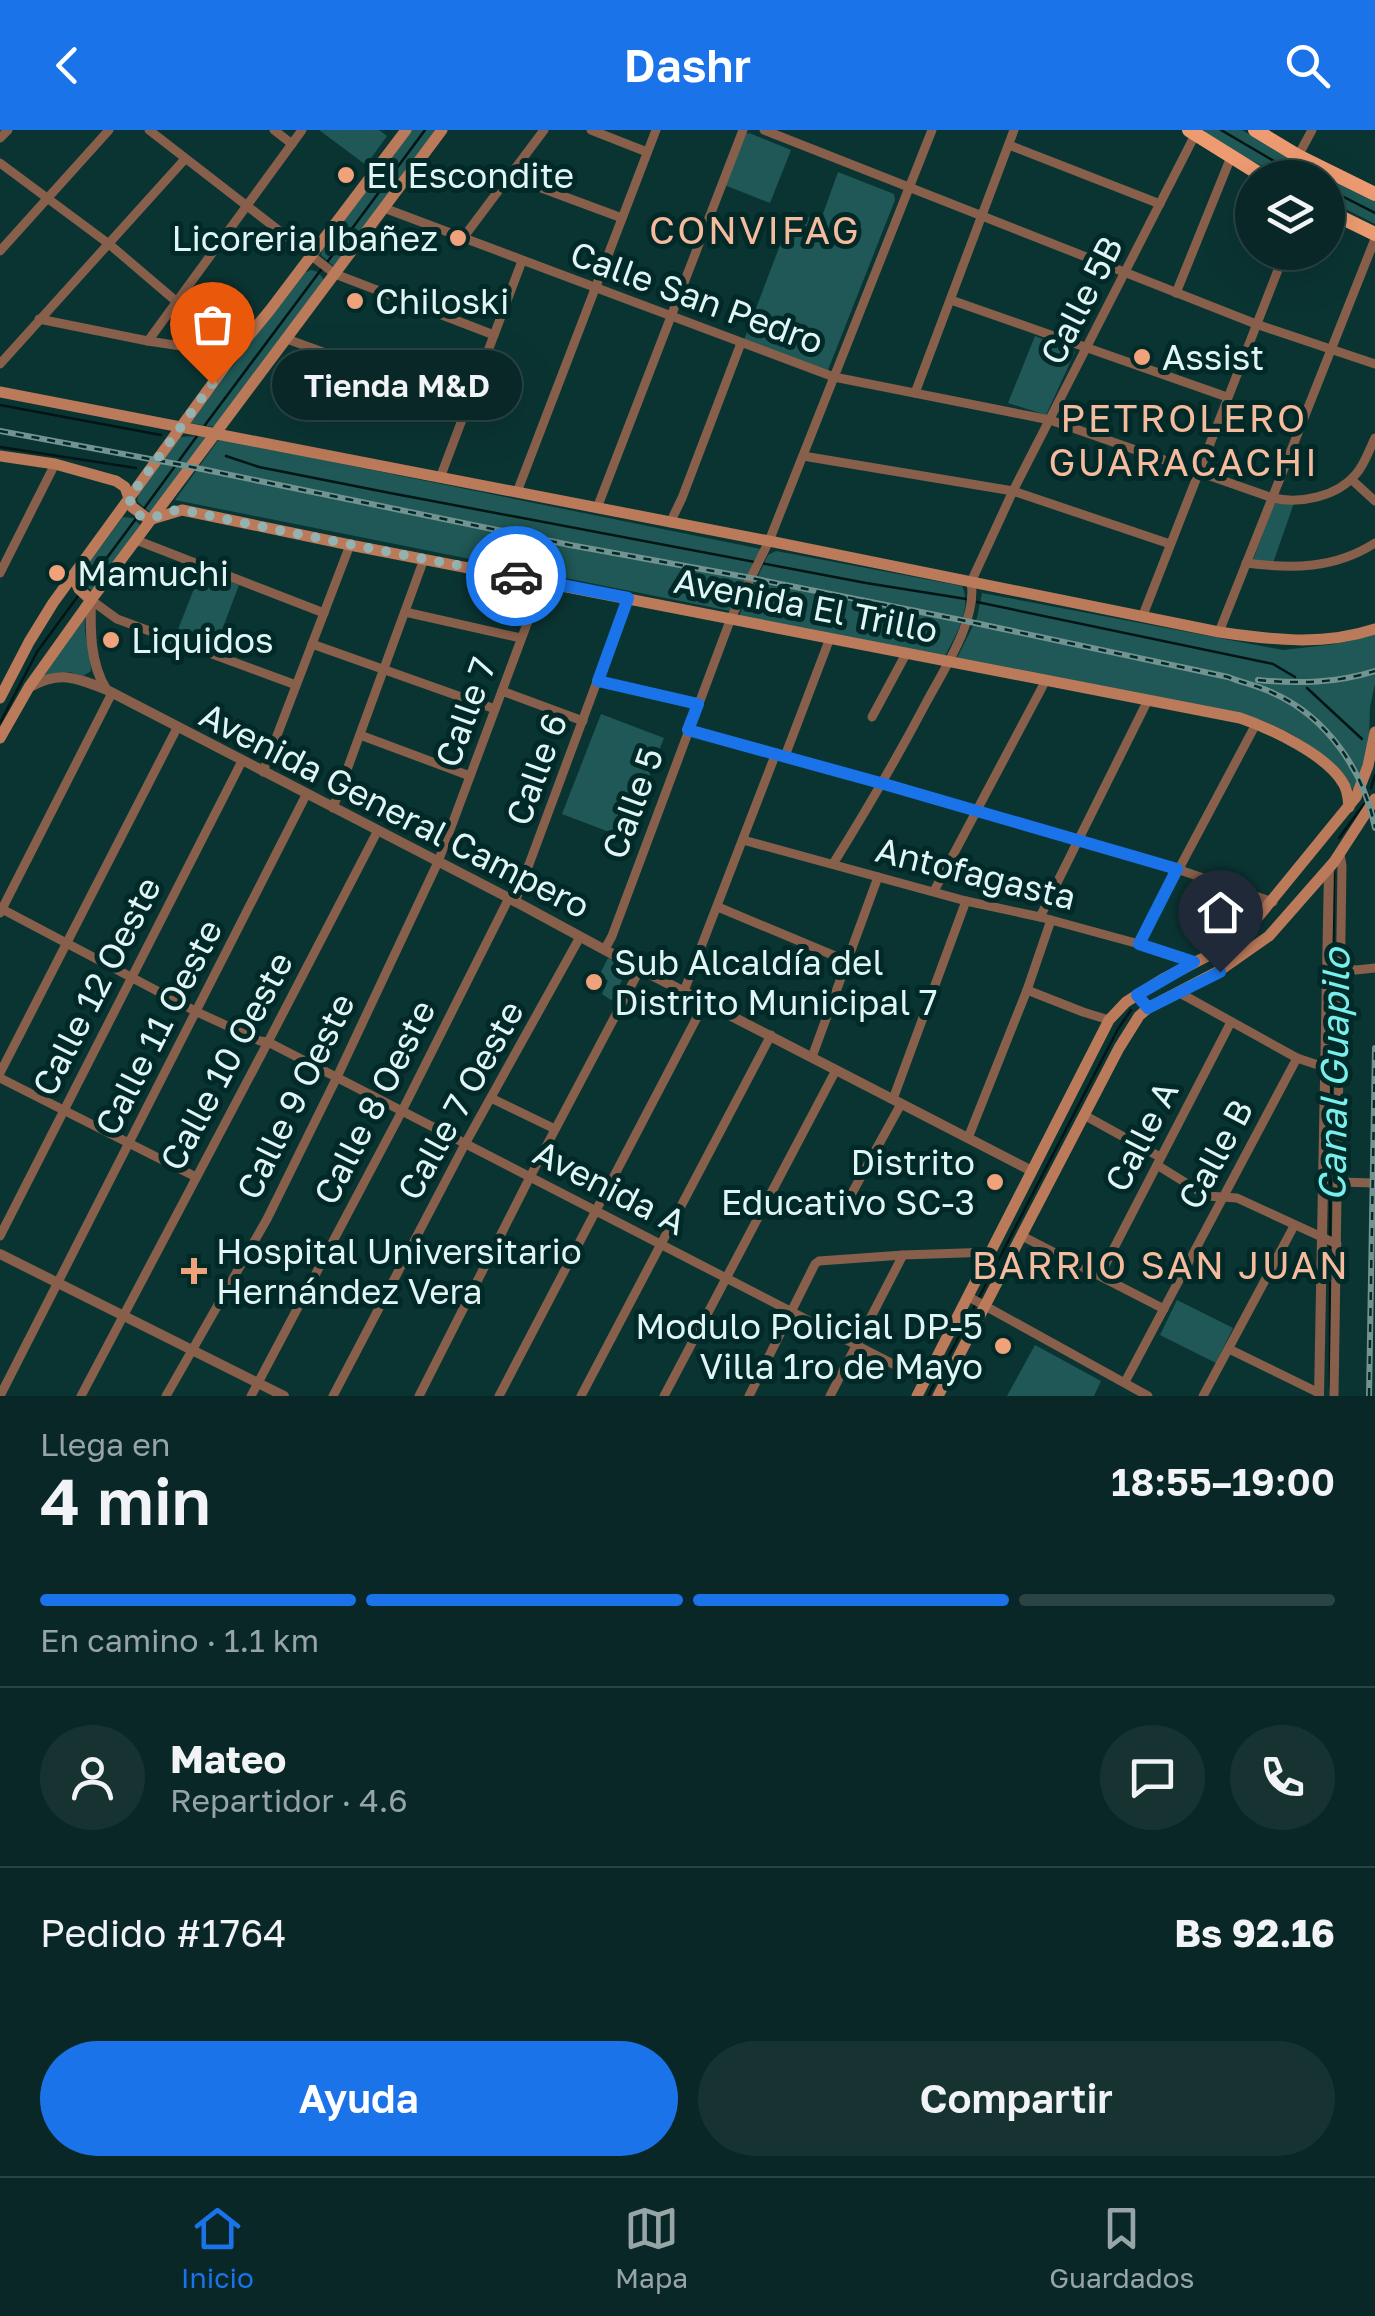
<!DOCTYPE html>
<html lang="es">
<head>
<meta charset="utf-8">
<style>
	body { margin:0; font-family:"Golos Text",sans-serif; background:#163332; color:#f1f3f6; height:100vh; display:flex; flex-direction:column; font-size:38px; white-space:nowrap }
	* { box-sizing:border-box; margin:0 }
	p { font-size:32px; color:#98a5a7 }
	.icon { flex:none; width:55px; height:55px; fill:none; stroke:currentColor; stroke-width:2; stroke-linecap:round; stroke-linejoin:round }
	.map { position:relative; height:1266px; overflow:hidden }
	.drawer { display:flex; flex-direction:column; background:#082726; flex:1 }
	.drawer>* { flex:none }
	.tools { position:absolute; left:1235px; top:30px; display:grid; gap:20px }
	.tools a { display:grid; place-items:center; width:110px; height:110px; border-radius:50%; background:#082726; box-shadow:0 10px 40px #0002,0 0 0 2px #294443; font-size:50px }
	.pin { position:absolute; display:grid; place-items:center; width:85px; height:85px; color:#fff; margin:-102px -42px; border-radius:50% 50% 50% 0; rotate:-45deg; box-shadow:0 0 10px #0007 }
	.pin .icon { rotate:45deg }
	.courier { position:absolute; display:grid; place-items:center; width:100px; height:100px; margin:-50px; border:8px solid #1a73e8; border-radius:50%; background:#fff; color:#222; box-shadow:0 2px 12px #0007 }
	.bubble { position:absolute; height:70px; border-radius:35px; background:#082726; box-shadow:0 10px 40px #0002,0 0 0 2px #294443; font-size:32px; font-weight:600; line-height:70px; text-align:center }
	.summary em { font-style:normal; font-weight:600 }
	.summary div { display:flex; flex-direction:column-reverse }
	.summary { display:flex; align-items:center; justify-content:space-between; height:170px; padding:0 40px }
	h1 { font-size:65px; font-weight:600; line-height:75px }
	.bar { display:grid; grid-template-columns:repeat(4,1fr); gap:15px 10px; align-content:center; height:120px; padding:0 40px }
	.bar i { height:12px; border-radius:8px; background:#294443 }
	.bar .current { background:#1a73e8 }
	.bar p { grid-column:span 4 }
	.line { display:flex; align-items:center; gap:25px; padding:0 40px; border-top:2px solid #294443 }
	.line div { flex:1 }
	.round { display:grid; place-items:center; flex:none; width:105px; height:105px; border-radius:52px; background:#163332 }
	.cta { display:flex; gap:20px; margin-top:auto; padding:20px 40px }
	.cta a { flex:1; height:115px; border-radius:60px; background:#1a73e8; color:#fff; font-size:40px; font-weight:600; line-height:115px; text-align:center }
	.cta a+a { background:#163332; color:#f1f3f6 }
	header { display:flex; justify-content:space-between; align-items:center; height:130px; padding:0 40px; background:#1a73e8; color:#fff; font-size:45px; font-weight:600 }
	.dock { display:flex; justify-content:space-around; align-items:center; height:140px; border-top:2px solid #294443; background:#082726; font-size:28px; color:#98a5a7 }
	.dock a { display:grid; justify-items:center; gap:5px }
	.dock .current { color:#1a73e8 }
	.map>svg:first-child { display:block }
	.green { fill:#1f5856 }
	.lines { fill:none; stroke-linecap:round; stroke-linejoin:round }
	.stream { stroke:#001514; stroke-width:2.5 }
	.minor { stroke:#885f4b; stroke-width:9 }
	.tertiary { stroke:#885f4b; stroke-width:10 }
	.secondary { stroke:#bb7a59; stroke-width:11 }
	.trunk { stroke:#ee9b72; stroke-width:14 }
	.rail-casing { stroke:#739391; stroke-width:6 }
	.rail { stroke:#002928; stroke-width:2.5; stroke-dasharray:8; stroke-linecap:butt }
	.done { stroke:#96b2b0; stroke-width:10; stroke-dasharray:0 18 }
	.route { stroke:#1a73e8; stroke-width:12 }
	.poi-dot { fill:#f0a27a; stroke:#002928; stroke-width:4 }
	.labels { text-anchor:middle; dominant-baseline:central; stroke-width:10; stroke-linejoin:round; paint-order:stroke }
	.poi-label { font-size:35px; fill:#e1f6f4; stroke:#002928; text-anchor:start }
	.street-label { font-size:35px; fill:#e1f6f4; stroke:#002928 }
	.neighbourhood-label { font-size:38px; letter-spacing:2.5px; fill:#f6ba9d; stroke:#002928 }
	.water-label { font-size:38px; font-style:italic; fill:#78efea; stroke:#002928 }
</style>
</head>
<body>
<header><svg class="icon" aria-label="back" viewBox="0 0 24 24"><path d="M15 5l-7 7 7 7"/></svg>Dashr<svg class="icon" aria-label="search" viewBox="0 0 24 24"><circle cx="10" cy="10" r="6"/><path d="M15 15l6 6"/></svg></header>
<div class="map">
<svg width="1375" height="1266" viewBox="0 0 1375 1266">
	<rect width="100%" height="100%" fill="#0a3432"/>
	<!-- green -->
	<g class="green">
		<path d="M319,0H379L387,6L366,35Z"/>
		<path d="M411,0H438L336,138L321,125L322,119Z"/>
		<path d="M1204,0H1242L1290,29L1375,70V94L1328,70V48L1284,47L1207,8Z"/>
		<path d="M749,3L791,20L770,73L722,54L743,5Z"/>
		<path d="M838,42L894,64L895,70L828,240L744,210L793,81L820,92Z"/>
		<path d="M311,140L318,142L324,150L215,297L190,293L303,143Z"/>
		<path d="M1035,206L1075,222L1046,285L1008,273Z"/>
		<path d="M198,306L208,307L151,383L137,371C142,347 164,326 180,307Z"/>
		<path d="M219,309L761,419L730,481L175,370Z"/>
		<path d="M1277,372L1294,373L1273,433L1253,430L1274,374Z"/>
		<path d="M123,387L133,388L140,395L94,461L84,456L79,446Z"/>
		<path d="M776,421L962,456C973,478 954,508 944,528L739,486L768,425Z"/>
		<path d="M201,441L239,455L214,521L175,507Z"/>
		<path d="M982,463L1283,520L1335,514L1375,505V554L1370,577L1369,608L1363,636L1353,660C1330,624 1295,603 1256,588L956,530L977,488Z"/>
		<path d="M85,487C83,506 91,524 91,541L83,546L69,542L41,548Z"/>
		<path d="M601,584L664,608L625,708L562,684Z"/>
		<path d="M608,828L627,838L614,869L611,870L602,864L608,851L600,844Z"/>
		<path d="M1177,1170L1233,1198L1216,1233L1160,1205Z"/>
		<path d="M1035,1215L1101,1251L1094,1266H1007Z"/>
	</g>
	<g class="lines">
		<!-- stream -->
		<g class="stream">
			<path d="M1221,0L1303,48"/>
			<path d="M1328,59L1375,83"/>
			<path d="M328,131L425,0"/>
			<path d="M0,275L161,305"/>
			<path d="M205,295L323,137"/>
			<path d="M0,317L136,338"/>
			<path d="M226,326L259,337L390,363L866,453L966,469"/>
			<path d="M143,380L197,306"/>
			<path d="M86,456L138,386"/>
			<path d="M977,472L1273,534L1295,547"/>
			<path d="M1307,558L1362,609"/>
			<path d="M0,593L37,522L78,466"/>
			<path d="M1371,658L1375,645"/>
			<path d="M1339,708L1364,674"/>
			<path d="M1330,1107L1334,743"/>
			<path d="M1330,1257V1115"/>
			<path d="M928,1266L1118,899L1131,880"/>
		</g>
		<!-- minor -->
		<g class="minor">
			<path d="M149,0L335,144L494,205"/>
			<path d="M274,0L292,14"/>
			<path d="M591,0L647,22"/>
			<path d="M764,0L1256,194L1375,234"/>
			<path d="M0,8L8,0"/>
			<path d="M1009,15L1160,74"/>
			<path d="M1298,26L1312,0"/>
			<path d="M0,33L109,114L177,172"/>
			<path d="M509,46L622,88"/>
			<path d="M384,78L834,247L1050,290L1273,368C1300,374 1337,367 1356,344C1365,334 1369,320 1375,308"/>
			<path d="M463,108L544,0"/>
			<path d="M0,121L109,0"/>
			<path d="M1176,163L1231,27"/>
			<path d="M951,170L1227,267"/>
			<path d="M39,189L148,211L234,224"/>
			<path d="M287,209L468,275"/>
			<path d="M148,211L302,0"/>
			<path d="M0,234L185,29"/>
			<path d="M915,263L1014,0"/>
			<path d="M803,326L1013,361L1170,414"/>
			<path d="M440,348L522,131"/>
			<path d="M1352,350L1375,371"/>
			<path d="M517,362L656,0"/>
			<path d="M597,378L743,0"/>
			<path d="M670,393L682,368L741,213"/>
			<path d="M136,410L324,483"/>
			<path d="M1246,433C1292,439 1335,439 1375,413"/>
			<path d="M0,443L55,334"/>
			<path d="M91,470L117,489L296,555"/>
			<path d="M405,482L521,508"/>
			<path d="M1143,485L1285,122"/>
			<path d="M1219,502L1375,109"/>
			<path d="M312,514L495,579"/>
			<path d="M598,551L698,575"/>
			<path d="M502,561L583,591"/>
			<path d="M872,587L907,522"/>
			<path d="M689,600L884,654L1177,739L1273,772"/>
			<path d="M360,605L470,646"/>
			<path d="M785,626L830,508"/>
			<path d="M263,642L350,415"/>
			<path d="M333,678L424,429"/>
			<path d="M743,710L966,771L1040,787L1139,814L1194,833"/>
			<path d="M833,734C866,681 897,628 926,573C943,541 978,489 971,452L1013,361L1197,1"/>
			<path d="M934,761L1046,550"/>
			<path d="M515,772L628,468"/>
			<path d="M718,777L847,831"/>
			<path d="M0,778L197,882L260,911L268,912L926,1251"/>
			<path d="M0,783L112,563"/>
			<path d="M1040,787L1148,570"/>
			<path d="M1139,814L1256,594"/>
			<path d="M605,819L612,806L731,488L769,411L932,0"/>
			<path d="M1341,838L1356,840L1375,838"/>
			<path d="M1027,860L1083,882L1109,890"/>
			<path d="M684,861L776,623"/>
			<path d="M1178,862L1297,928L1324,937"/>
			<path d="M812,927L878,747"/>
			<path d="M0,943L177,598"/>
			<path d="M0,948L196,1047"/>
			<path d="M491,968L555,999"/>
			<path d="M893,969L966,771"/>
			<path d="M1084,985L1160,1027"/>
			<path d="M968,1008L1027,860L1051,790"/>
			<path d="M1157,1035L1207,1066L1237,1068L1337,1114"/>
			<path d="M1338,1052L1375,1053"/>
			<path d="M852,1063L901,974"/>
			<path d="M0,1106L242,631"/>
			<path d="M1022,1106L1164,1179"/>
			<path d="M1100,1145L1231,892"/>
			<path d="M969,1167L1148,1266"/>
			<path d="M1229,1219L1319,1263"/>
			<path d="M1125,1252L1297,928"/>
			<path d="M0,1266L306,665"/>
			<path d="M81,1266L268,912L377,702"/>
			<path d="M166,1266L267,1089L337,947L438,732L543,451"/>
			<path d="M251,1266L402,981L509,768"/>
			<path d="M333,1266L465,1014L580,807"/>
			<path d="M419,1266L530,1047L640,839"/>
			<path d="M499,1266L705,872"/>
			<path d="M581,1266L771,905"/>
			<path d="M664,1266L836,940"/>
			<path d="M749,1266L815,1134L819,1131L903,1125L992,1122"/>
			<path d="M830,1266L903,1125"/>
			<path d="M1203,1266L1294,1096"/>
			<path d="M1334,1266L1342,736L1340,724"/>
		</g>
		<!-- tertiary -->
		<g class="tertiary">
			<path d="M91,470C90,500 90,533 106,559"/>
			<path d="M30,557C60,540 77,548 107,560L509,768L640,839L1032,1041"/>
			<path d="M0,1124L284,1266"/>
			<path d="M1319,1266L1329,739"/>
		</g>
		<!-- secondary -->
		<g class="secondary">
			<path d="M0,262L769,411L1219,502C1272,510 1324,516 1375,499"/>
			<path d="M0,326L55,334L116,351L125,357L132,377L147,388L152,389L182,380L350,415L1240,588C1270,598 1327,625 1343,653C1348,660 1348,669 1349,677"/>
			<path d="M73,446L79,459L91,470"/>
			<path d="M0,568L29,512L53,473L234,224L270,180L406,0"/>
			<path d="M0,608L29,557L91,470L442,0"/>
			<path d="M917,1266L1109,890L1126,872L1163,849L1217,821L1254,792L1356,667L1368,636L1375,602"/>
			<path d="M938,1266L1119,918L1139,886L1148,878L1219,841L1269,806L1334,732L1375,669"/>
		</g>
		<!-- trunk -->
		<g class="trunk">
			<path d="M1189,0L1266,48"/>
			<path d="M1255,0L1298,26L1375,64"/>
			<path d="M1328,81L1375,104"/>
		</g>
		<defs>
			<g id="rail">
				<path d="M0,301L182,335L570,415L751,448L961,490L1228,547C1243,553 1259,556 1273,563C1327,587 1364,641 1375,698"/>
				<path d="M1258,550C1299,554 1336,553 1375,541"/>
				<path d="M1369,1266L1375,918"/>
			</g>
		</defs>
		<!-- rail casing -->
		<use href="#rail" class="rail-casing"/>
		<!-- rail -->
		<use href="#rail" class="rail"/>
	</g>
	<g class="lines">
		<!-- done -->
		<path class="done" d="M212,254L129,368C141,403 159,382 178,380C185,379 194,383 201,384C306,406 411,427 516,446"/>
		<!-- route -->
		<path class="route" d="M516,446L628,468L598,551L698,574L688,600L884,654L1177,739L1139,814L1194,832L1137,865L1148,878L1220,842"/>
	</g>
	<!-- markers -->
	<g class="poi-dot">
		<circle cx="346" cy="45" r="10"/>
		<circle cx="458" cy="108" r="10"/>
		<circle cx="355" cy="171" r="10"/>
		<circle cx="1142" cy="227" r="10"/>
		<circle cx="57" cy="443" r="10"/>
		<circle cx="111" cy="510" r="10"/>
		<circle cx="594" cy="852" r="10"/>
		<circle cx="995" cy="1052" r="10"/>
		<path d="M189 1126h10v10h10v10h-10v10h-10v-10h-10v-10h10z"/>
		<circle cx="1003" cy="1216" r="10"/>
	</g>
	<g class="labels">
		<!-- poi labels -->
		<g class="poi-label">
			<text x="366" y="45">El Escondite</text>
			<text x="438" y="108" text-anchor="end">Licoreria Ibañez</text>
			<text x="375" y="171">Chiloski</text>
			<text x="1162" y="227">Assist</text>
			<text x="77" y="443">Mamuchi</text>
			<text x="131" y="510">Liquidos</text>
			<text x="614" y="832">Sub Alcaldía del<tspan x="614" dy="40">Distrito Municipal 7</tspan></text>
			<text x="975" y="1032" text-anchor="end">Distrito<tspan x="975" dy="40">Educativo SC-3</tspan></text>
			<text x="216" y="1121">Hospital Universitario<tspan x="216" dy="40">Hernández Vera</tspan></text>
			<text x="983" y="1196" text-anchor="end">Modulo Policial DP-5<tspan x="983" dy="40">Villa 1ro de Mayo</tspan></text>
		</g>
		<!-- street labels -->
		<g class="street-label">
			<text transform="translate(697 167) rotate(20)">Calle San Pedro</text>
			<text transform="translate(1081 170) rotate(-63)">Calle 5B</text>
			<text transform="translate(806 475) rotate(11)">Avenida El Trillo</text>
			<text transform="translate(465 582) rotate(-70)">Calle 7</text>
			<text transform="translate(536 639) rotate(-70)">Calle 6</text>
			<text transform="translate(632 673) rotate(-70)">Calle 5</text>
			<text transform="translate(395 680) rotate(27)">Avenida General Campero</text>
			<text transform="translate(976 743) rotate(14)">Antofagasta</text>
			<text transform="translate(96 856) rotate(-63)">Calle 12 Oeste</text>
			<text transform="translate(158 897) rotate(-63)">Calle 11 Oeste</text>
			<text transform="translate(226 931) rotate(-62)">Calle 10 Oeste</text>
			<text transform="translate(295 966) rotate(-64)">Calle 9 Oeste</text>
			<text transform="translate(460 970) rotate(-61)">Calle 7 Oeste</text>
			<text transform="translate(374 972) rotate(-63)">Calle 8 Oeste</text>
			<text transform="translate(1141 1006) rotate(-63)">Calle A</text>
			<text transform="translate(1215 1024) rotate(-62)">Calle B</text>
			<text transform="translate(610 1057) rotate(27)">Avenida A</text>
		</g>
		<!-- neighbourhood labels -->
		<g class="neighbourhood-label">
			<text x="755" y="99">CONVIFAG</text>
			<text x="1184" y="287">PETROLERO<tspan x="1184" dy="44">GUARACACHI</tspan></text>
			<text x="1161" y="1134">BARRIO SAN JUAN</text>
		</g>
		<!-- water labels -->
		<g class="water-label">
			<text transform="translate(1333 945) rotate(-89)">Canal Guapilo</text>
		</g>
	</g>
</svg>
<div class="tools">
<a><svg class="icon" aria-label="layers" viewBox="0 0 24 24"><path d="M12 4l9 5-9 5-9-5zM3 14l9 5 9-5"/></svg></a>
</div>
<div class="pin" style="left:212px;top:254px;background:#ea580c"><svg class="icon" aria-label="bag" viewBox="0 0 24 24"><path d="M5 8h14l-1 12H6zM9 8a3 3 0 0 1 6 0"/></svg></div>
<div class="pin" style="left:1220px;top:842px;background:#1f2937"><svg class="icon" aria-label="home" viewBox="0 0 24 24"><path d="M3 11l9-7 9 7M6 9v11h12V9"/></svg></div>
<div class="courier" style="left:516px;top:446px"><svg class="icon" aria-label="car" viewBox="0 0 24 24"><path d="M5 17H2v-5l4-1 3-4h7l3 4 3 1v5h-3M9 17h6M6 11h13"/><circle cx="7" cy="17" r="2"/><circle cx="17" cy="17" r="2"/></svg></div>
<div class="bubble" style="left:272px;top:220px;width:250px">Tienda M&amp;D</div>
</div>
<section class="drawer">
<div class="summary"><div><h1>4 min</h1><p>Llega en</p></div><em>18:55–19:00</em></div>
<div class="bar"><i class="current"></i><i class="current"></i><i class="current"></i><i></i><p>En camino · 1.1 km</p></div>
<div class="line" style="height:180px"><a class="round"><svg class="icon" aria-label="person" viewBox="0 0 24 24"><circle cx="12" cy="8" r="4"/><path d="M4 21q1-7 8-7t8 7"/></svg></a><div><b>Mateo</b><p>Repartidor · 4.6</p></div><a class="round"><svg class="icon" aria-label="chat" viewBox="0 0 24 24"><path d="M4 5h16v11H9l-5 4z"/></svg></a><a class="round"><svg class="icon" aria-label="phone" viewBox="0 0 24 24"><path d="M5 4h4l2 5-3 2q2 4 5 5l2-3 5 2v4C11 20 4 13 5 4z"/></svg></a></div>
<div class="line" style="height:130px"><div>Pedido #1764</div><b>Bs 92.16</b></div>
<div class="cta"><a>Ayuda</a><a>Compartir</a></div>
</section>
<nav class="dock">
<a class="current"><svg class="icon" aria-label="home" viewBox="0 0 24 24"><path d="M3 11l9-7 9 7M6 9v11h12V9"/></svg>Inicio</a>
<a><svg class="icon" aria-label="map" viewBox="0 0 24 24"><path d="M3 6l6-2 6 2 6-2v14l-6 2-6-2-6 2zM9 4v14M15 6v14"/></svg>Mapa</a>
<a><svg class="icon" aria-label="saved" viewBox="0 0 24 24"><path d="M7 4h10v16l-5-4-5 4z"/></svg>Guardados</a>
</nav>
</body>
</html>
